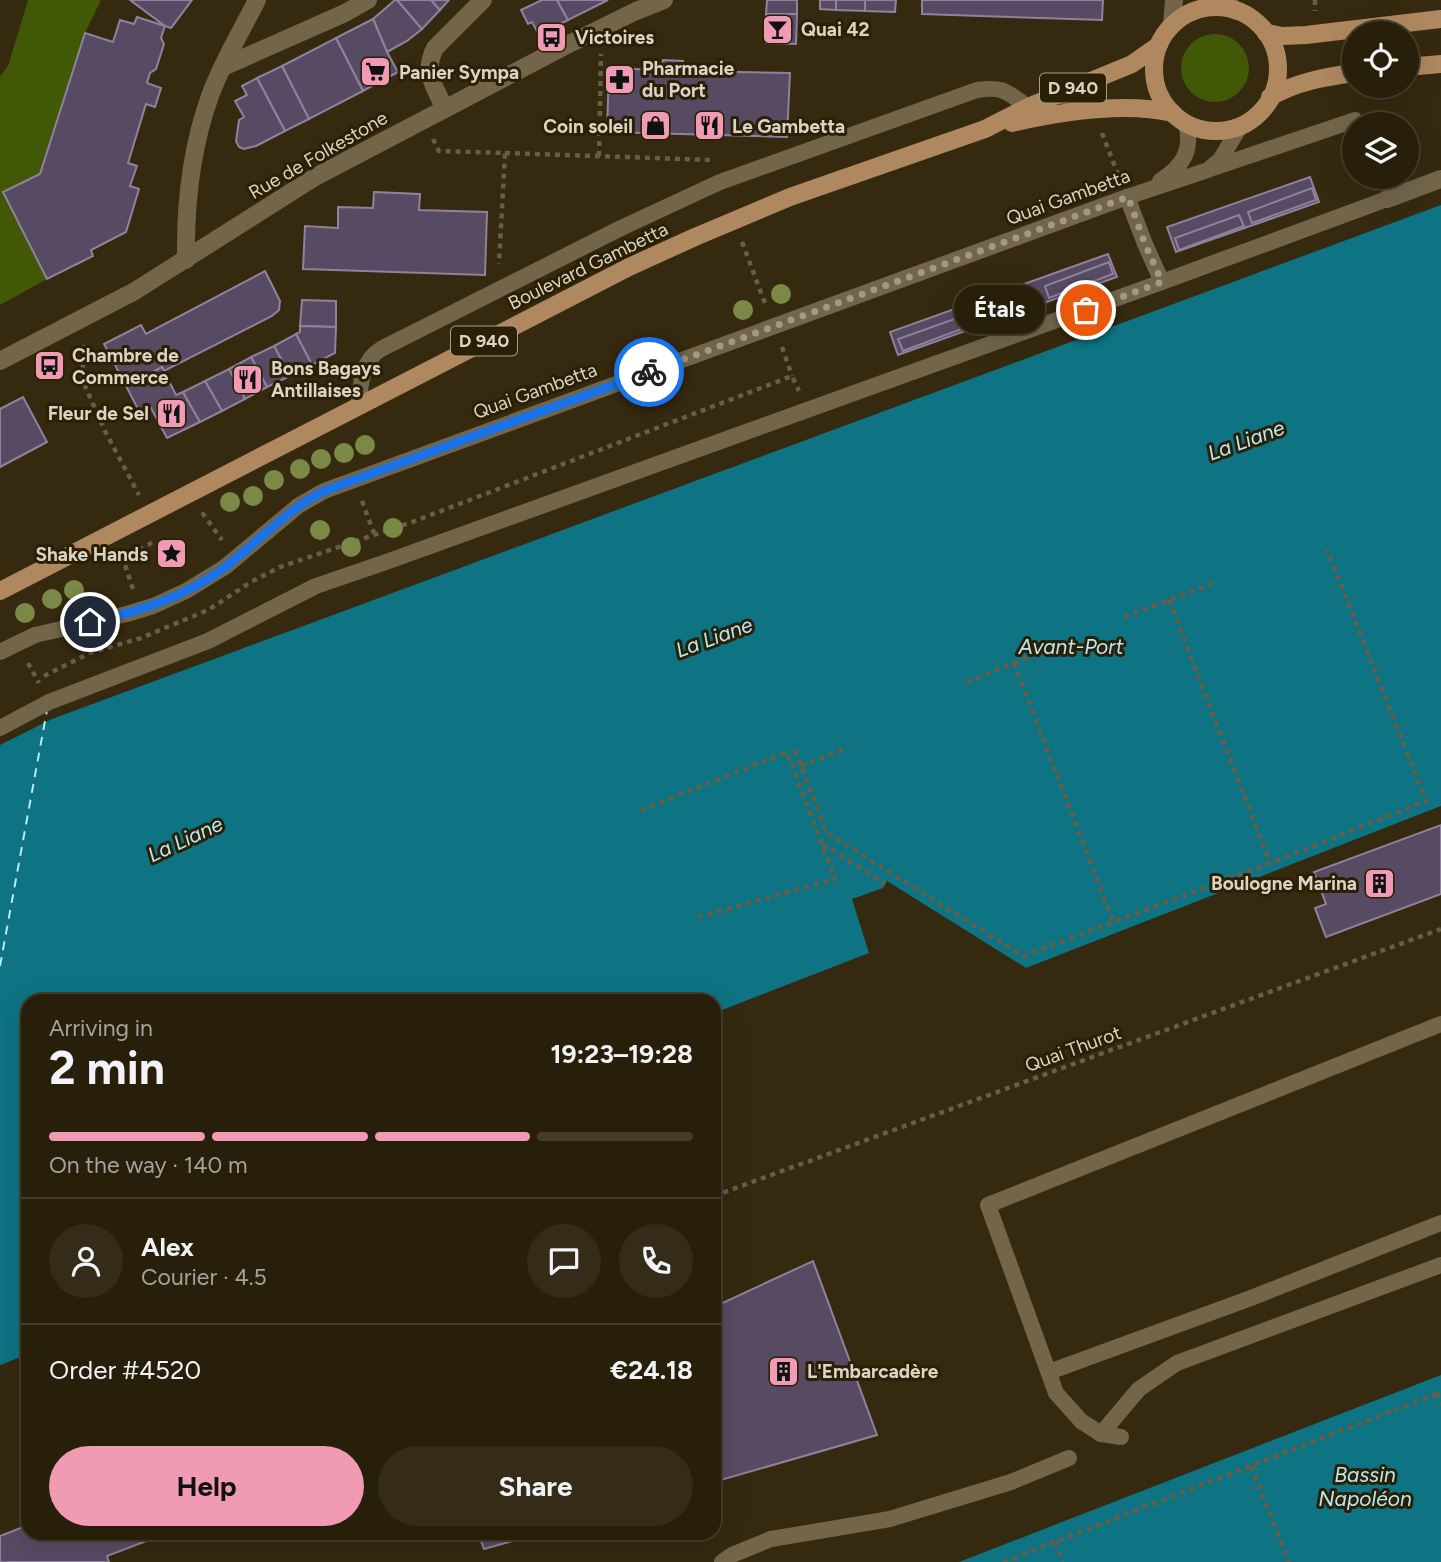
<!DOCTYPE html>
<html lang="en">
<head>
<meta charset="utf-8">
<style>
	body { margin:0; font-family:Figtree,sans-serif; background:#342c19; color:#f1f3f6; height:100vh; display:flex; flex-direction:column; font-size:26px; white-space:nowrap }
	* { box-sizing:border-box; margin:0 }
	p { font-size:23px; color:#a5a29d }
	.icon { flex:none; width:38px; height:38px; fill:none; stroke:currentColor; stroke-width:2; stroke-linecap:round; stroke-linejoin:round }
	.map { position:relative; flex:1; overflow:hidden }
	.details { position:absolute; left:21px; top:994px; width:700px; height:546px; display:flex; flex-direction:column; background:#281f0b; border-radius:21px; box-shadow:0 7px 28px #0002,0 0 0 2px #443d2c }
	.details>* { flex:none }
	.buttons { position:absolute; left:1342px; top:21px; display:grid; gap:14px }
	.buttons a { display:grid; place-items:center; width:77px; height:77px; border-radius:50%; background:#281f0b; box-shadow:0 7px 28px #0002,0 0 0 2px #443d2c; font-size:35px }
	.pin { position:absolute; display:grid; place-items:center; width:60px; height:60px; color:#fff; margin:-30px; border:4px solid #fff; border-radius:50%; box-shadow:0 2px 7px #0007 }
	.courier { position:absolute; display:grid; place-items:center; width:70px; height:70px; margin:-35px; border:5px solid #1a73e8; border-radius:50%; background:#fff; color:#222; box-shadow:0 2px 9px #0007 }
	.bubble { position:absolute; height:49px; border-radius:24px; background:#281f0b; box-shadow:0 7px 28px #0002,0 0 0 2px #443d2c; font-size:23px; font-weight:700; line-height:49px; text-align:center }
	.overview em { font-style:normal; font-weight:700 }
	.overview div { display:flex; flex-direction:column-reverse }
	.overview { display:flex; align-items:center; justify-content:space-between; height:119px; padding:0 28px }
	h1 { font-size:46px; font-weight:700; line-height:52px }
	.bar { display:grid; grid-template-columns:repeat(4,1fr); gap:10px 7px; align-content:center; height:84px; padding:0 28px }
	.bar i { height:9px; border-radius:5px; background:#443d2c }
	.bar .current { background:#f19ab4 }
	.bar p { grid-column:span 4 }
	.line { display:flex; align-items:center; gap:18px; padding:0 28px; border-top:2px solid #443d2c }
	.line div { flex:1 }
	.round { display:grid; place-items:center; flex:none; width:74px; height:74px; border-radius:37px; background:#342c19 }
	.action { display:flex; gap:14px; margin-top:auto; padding:14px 28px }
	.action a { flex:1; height:80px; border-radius:42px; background:#f19ab4; color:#111; font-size:28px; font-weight:700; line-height:80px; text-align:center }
	.action a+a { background:#342c19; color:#f1f3f6 }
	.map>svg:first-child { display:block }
	.green { fill:#415807 }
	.water { fill:#0e7383 }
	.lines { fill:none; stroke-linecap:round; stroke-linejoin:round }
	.ferry { stroke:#b6eaf5; stroke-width:2; stroke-dasharray:9 7; stroke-linecap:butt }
	.building { fill:#574b64; stroke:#8f829d; stroke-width:2 }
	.path { stroke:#685e47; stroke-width:4.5; stroke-dasharray:5 5; stroke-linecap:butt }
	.service { stroke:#72654a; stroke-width:16 }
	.pedestrian { stroke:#72654a; stroke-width:18 }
	.minor { stroke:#72654a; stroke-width:18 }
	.primary { stroke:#af8860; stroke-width:18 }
	.tree { fill:#7a8945 }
	.done { stroke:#a19885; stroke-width:7; stroke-dasharray:0 12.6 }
	.route { stroke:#1a73e8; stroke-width:9 }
	.labels { text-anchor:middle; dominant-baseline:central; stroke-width:6; stroke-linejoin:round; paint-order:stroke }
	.shield { fill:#2b1f06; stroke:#a69e8c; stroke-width:2 }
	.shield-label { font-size:18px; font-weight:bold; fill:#dbd4c5 }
	.poi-label { font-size:19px; font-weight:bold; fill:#dbd4c5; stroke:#2b1f06; text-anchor:start }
	.street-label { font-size:19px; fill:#dbd4c5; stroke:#2b1f06 }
	.water-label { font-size:21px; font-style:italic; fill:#b6eaf5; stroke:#2b1f06 }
</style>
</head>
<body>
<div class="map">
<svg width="1441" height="1562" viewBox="0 0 1441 1562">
	<rect width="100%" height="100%" fill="#35290f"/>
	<!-- green -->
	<g class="green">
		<path d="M28,0H101L85,33L40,174L4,192L47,279L0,305V76L8,66Z"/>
		<circle cx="1215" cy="68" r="34"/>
	</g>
	<!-- water -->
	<g class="water">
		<path d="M1441,205V806L1026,968L887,881L883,888L852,899L869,953L714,1013V1001H28V1354L0,1365V745L52,719Z"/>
		<path d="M1441,1375V1562H959Z"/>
	</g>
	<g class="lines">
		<!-- ferry -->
		<path class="ferry" d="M0,966L47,710"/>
	</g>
	<!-- building -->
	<g class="building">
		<path d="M130,0H192L171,28L165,26Z"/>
		<path d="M395,0H397L422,29L407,41L387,52L373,19Z"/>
		<path d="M397,0H431L440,10L422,29Z"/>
		<path d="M431,0H449L440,10Z"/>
		<path d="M542,0H557L568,20L539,35L532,22L528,24L521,10Z"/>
		<path d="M557,0H608L568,20Z"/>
		<path d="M767,0H797V14H766Z"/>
		<path d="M820,0H836V10L820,9Z"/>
		<path d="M836,0H865V11L836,10Z"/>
		<path d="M865,0H896L895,12L865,11Z"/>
		<path d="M922,0H1103L1102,20L922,14Z"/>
		<path d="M766,14H797L796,44L766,43Z"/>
		<path d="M137,17L165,26L161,38L164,44L156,69L150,73L147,83L161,88L155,107L146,104L128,163L137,166L130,186L139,189L126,232L91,250L93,256L47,279L3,192L40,174L85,33L113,42L120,20L134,24Z"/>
		<path d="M373,19L387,52L398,72L363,91L336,38Z"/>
		<path d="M336,38L363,91L309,119L282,66Z"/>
		<path d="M663,60L683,61L685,71L790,73L787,137L607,132L609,68L660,70Z"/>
		<path d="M282,66L309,119L285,131L257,78Z"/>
		<path d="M257,78L285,131L256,146L244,149L239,147L236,141L239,120L244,117L235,101L247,95L242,86Z"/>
		<path d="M1310,177L1319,202L1176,252L1167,227Z"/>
		<path d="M1312,188L1316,200L1252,223L1248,212Z"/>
		<path d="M374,192L420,194L419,210L487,212L485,275L303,269L305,226L338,228V207L373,208Z"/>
		<path d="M1239,215L1244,226L1179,250L1175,238Z"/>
		<path d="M1108,254L1117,277L898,355L890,332Z"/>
		<path d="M1109,262L1113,274L1049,298L1045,286Z"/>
		<path d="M265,271L280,301L279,310L272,316L164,371L162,367L126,386L104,344L141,325L146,334Z"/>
		<path d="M1036,289L1040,301L976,325L971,313Z"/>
		<path d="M302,300L336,301V327L300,326Z"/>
		<path d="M963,316L967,327L903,351L898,339Z"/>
		<path d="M300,326L336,327L335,353L312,365L296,334L300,332Z"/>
		<path d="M296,334L312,365L290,376L274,346Z"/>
		<path d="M274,346L290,376L267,387L251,357Z"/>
		<path d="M251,357L267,387L245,399L229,369Z"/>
		<path d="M162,367L176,395L183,392L200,422L167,438L151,408L140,413L126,386Z"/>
		<path d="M229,369L245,399L222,411L205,381Z"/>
		<path d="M205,381L222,411L200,422L183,392Z"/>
		<path d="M23,397L47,442L0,467V409Z"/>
		<path d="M1441,825V894L1326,937L1315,908L1326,904L1314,872Z"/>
		<path d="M813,1261L877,1435L714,1482V1307Z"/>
		<path d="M28,1525V1533H167L107,1556L109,1562H0V1536Z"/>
		<path d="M478,1533H541L484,1549Z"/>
	</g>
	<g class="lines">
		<!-- path -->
		<g class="path">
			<path d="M1315,0V11"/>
			<path d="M1102,133L1119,177"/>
			<path d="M433,139L439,151L505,153L499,264"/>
			<path d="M505,153L713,160"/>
			<path d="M599,156L601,54"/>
			<path d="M742,242L766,306"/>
			<path d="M84,345L82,379L105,431L139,495"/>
			<path d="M782,347L792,376"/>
			<path d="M362,501L375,536"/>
			<path d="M202,515L203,514L222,540"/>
			<path d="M133,589L123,559L155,541"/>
			<path d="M1169,600L1270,863"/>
			<path d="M1124,617L1214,583"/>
			<path d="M28,663L39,683"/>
			<path d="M1014,663L1113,921"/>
			<path d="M44,676L90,653L141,638L208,610L251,582L280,567L415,521L792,376L799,391"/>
			<path d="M967,682L1060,644"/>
			<path d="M795,750L827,833L1023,956L1270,863L1426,801L1327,549"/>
			<path d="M801,766L849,747"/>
			<path d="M641,810L787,752L835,879L699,917"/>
			<path d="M823,844L885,884"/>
			<path d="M714,1196L1441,929"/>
			<path d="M1437,1393L1441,1404"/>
			<path d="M1251,1466L1289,1562"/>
			<path d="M1055,1542L1063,1562"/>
			<path d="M1003,1562L1441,1392"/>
		</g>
		<!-- service -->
		<g class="service">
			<path d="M1213,168L1355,120"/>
			<path d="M1160,181C1183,166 1193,151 1186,123"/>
			<path d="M1127,197L1145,244L1162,282"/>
			<path d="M358,406C361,385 361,361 381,349L621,228L720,182L977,90C1004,86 1007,92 1028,107"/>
			<path d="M0,652L35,635L127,614L153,606L186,591L225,567L298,506L324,491L1127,197L1208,170L1220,160L1241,125"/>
			<path d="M0,728L49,702L208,641L316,586L386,562L1162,282L1387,199"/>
			<path d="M1049,1372L1251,1298L1441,1223"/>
			<path d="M1101,1434L1139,1389L1177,1363L1441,1265"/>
			<path d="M1121,1437L1101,1434L1081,1421L1056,1393L988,1205L1441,1024"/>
			<path d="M722,1562L732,1555L771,1539L890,1519L1011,1482L1069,1458"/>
		</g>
		<!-- pedestrian -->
		<path class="pedestrian" d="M1387,199L1441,179"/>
		<!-- minor -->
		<g class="minor">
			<path d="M1225,0L1236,11"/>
			<path d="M1172,25L1174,0"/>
			<path d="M223,67L345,13L368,0"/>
			<path d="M445,109C434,86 423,72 435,48L483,0"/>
			<path d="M186,260C185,204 191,149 210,96C222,63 241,32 257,0"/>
			<path d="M0,361L135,291L315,177L563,47L636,11L664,0"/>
		</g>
		<!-- primary -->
		<g class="primary">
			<circle cx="1216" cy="69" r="62"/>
			<path d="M1266,33L1283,36L1306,35L1441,19"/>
			<path d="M1407,67L1441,64"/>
			<path d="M1270,97C1297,82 1324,77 1354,73"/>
			<path d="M1012,123C1060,112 1125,102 1173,113"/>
			<path d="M0,591L629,267L695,237L790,197L985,129L1028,107L1132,64L1159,45"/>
		</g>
	</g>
	<!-- trees -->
	<g class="tree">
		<circle cx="781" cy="294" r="10"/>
		<circle cx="743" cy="310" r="10"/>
		<circle cx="365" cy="445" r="10"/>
		<circle cx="344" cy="453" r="10"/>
		<circle cx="321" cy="459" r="10"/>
		<circle cx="300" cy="469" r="10"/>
		<circle cx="274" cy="480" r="10"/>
		<circle cx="253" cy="496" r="10"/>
		<circle cx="230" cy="502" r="10"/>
		<circle cx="393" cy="528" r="10"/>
		<circle cx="320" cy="530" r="10"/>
		<circle cx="351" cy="547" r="10"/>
		<circle cx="74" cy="590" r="10"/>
		<circle cx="52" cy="599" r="10"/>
		<circle cx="25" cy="613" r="10"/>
	</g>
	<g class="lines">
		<!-- done -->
		<path class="done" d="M649,372L1128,197L1145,244L1162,282L1086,310"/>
		<!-- route -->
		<path class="route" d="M90,622C138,612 185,597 225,567C258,542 286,510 324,491L649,372"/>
	</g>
	<!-- icons -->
	<defs>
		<symbol id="bar-square" viewBox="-11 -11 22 22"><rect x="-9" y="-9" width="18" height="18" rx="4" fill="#f19ab4" stroke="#2b1f06"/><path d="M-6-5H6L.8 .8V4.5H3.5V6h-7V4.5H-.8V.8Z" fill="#111"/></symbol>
		<symbol id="bus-square" viewBox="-11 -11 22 22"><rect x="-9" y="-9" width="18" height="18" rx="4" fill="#f19ab4" stroke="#2b1f06"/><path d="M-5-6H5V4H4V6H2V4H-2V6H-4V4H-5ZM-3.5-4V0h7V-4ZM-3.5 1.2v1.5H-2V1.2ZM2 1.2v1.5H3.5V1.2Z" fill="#111"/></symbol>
		<symbol id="supermarket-square" viewBox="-11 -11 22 22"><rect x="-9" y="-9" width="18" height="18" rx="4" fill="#f19ab4" stroke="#2b1f06"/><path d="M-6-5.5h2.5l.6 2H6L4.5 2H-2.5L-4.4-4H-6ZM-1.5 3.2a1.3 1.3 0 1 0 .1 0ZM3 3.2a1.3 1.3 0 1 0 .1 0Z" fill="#111"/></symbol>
		<symbol id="pharmacy-square" viewBox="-11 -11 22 22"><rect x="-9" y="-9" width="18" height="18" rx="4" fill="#f19ab4" stroke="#2b1f06"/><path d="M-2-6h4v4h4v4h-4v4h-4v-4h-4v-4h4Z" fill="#111"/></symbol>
		<symbol id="shop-square" viewBox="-11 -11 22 22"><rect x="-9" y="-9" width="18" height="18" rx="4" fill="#f19ab4" stroke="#2b1f06"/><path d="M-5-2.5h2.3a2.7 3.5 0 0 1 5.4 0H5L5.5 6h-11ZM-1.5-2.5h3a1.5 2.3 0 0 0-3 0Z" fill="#111"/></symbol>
		<symbol id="restaurant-square" viewBox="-11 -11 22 22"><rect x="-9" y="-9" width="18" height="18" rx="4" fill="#f19ab4" stroke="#2b1f06"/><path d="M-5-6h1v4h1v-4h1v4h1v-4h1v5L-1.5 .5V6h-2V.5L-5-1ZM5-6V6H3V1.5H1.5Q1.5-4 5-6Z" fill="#111"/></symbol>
		<symbol id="sight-square" viewBox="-11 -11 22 22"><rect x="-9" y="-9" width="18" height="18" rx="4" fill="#f19ab4" stroke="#2b1f06"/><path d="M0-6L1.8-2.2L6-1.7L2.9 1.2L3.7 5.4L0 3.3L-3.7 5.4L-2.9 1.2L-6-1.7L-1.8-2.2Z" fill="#111"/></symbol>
		<symbol id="building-square" viewBox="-11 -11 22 22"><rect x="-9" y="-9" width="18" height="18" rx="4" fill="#f19ab4" stroke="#2b1f06"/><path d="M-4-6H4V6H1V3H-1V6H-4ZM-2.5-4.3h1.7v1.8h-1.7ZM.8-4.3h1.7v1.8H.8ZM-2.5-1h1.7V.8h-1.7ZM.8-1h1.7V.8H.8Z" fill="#111"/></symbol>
	</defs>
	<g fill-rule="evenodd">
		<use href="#bar-square" x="760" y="12" width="35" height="35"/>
		<use href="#bus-square" x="534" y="20" width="35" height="35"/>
		<use href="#supermarket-square" x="358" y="54" width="35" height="35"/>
		<use href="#pharmacy-square" x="602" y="62" width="35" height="35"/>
		<use href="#shop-square" x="638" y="108" width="35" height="35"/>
		<use href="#restaurant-square" x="692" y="108" width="35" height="35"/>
		<use href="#bus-square" x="32" y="348" width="35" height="35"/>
		<use href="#restaurant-square" x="230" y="362" width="35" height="35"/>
		<use href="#restaurant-square" x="154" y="396" width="35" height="35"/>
		<use href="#sight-square" x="154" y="536" width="35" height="35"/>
		<use href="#building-square" x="1362" y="866" width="35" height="35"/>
		<use href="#building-square" x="766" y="1354" width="35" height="35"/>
	</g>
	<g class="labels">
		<!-- shield labels -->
		<g class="shield">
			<rect x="1040" y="73.5" width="66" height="29" rx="5"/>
			<rect x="451" y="326.5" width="66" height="29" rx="5"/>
		</g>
		<g class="shield-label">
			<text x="1073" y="88">D 940</text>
			<text x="484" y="341">D 940</text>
		</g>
		<!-- poi labels -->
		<g class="poi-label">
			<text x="801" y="29">Quai 42</text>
			<text x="575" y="37">Victoires</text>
			<text x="642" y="68">Pharmacie<tspan x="642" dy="22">du Port</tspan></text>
			<text x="399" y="72">Panier Sympa</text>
			<text x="633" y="126" text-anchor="end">Coin soleil</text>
			<text x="732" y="126">Le Gambetta</text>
			<text x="72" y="355">Chambre de<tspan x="72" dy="22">Commerce</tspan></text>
			<text x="271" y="368">Bons Bagays<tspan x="271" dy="22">Antillaises</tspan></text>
			<text x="149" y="413" text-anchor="end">Fleur de Sel</text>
			<text x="148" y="554" text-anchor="end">Shake Hands</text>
			<text x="1357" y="883" text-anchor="end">Boulogne Marina</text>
			<text x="807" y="1371">L'Embarcadère</text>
		</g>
		<!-- street labels -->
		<g class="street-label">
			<text transform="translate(318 155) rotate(-30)">Rue de Folkestone</text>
			<text transform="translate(1068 197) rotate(-20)">Quai Gambetta</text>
			<text transform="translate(588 266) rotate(-26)">Boulevard Gambetta</text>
			<text transform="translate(535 391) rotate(-20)">Quai Gambetta</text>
			<text transform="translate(1073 1049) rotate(-20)">Quai Thurot</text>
		</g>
		<!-- water labels -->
		<g class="water-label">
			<text transform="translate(1246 440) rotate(-20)">La Liane</text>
			<text transform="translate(714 637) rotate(-20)">La Liane</text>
			<text x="1071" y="646">Avant-Port</text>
			<text transform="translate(185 839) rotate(-25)">La Liane</text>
			<text x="1365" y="1474">Bassin<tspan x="1365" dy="24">Napoléon</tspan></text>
		</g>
	</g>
</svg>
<div class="buttons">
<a><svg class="icon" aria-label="locate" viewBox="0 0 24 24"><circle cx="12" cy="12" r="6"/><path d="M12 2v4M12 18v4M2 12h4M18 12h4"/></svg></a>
<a><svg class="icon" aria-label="layers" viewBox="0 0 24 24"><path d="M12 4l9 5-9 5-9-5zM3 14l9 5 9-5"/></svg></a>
</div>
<div class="pin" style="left:1086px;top:310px;background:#ea580c"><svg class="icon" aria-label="bag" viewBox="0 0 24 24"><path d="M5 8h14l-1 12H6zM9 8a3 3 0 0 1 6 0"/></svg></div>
<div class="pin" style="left:90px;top:622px;background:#1f2937"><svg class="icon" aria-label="home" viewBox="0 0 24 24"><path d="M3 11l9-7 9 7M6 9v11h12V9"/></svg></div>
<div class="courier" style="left:649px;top:372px"><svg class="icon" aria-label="bike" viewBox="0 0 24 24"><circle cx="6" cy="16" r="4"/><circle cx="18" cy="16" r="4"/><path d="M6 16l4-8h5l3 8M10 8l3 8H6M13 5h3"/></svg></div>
<div class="bubble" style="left:954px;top:285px;width:91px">Étals</div>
<section class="details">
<div class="overview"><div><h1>2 min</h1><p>Arriving in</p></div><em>19:23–19:28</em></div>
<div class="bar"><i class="current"></i><i class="current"></i><i class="current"></i><i></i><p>On the way · 140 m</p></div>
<div class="line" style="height:126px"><a class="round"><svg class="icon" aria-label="person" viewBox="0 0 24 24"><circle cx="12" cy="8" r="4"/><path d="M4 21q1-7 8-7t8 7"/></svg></a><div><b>Alex</b><p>Courier · 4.5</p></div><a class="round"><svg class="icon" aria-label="chat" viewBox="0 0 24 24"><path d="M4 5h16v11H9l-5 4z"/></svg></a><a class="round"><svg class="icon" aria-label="phone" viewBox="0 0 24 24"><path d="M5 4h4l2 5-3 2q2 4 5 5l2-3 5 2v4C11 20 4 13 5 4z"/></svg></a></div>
<div class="line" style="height:91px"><div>Order #4520</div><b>€24.18</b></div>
<div class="action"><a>Help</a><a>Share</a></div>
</section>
</div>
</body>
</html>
